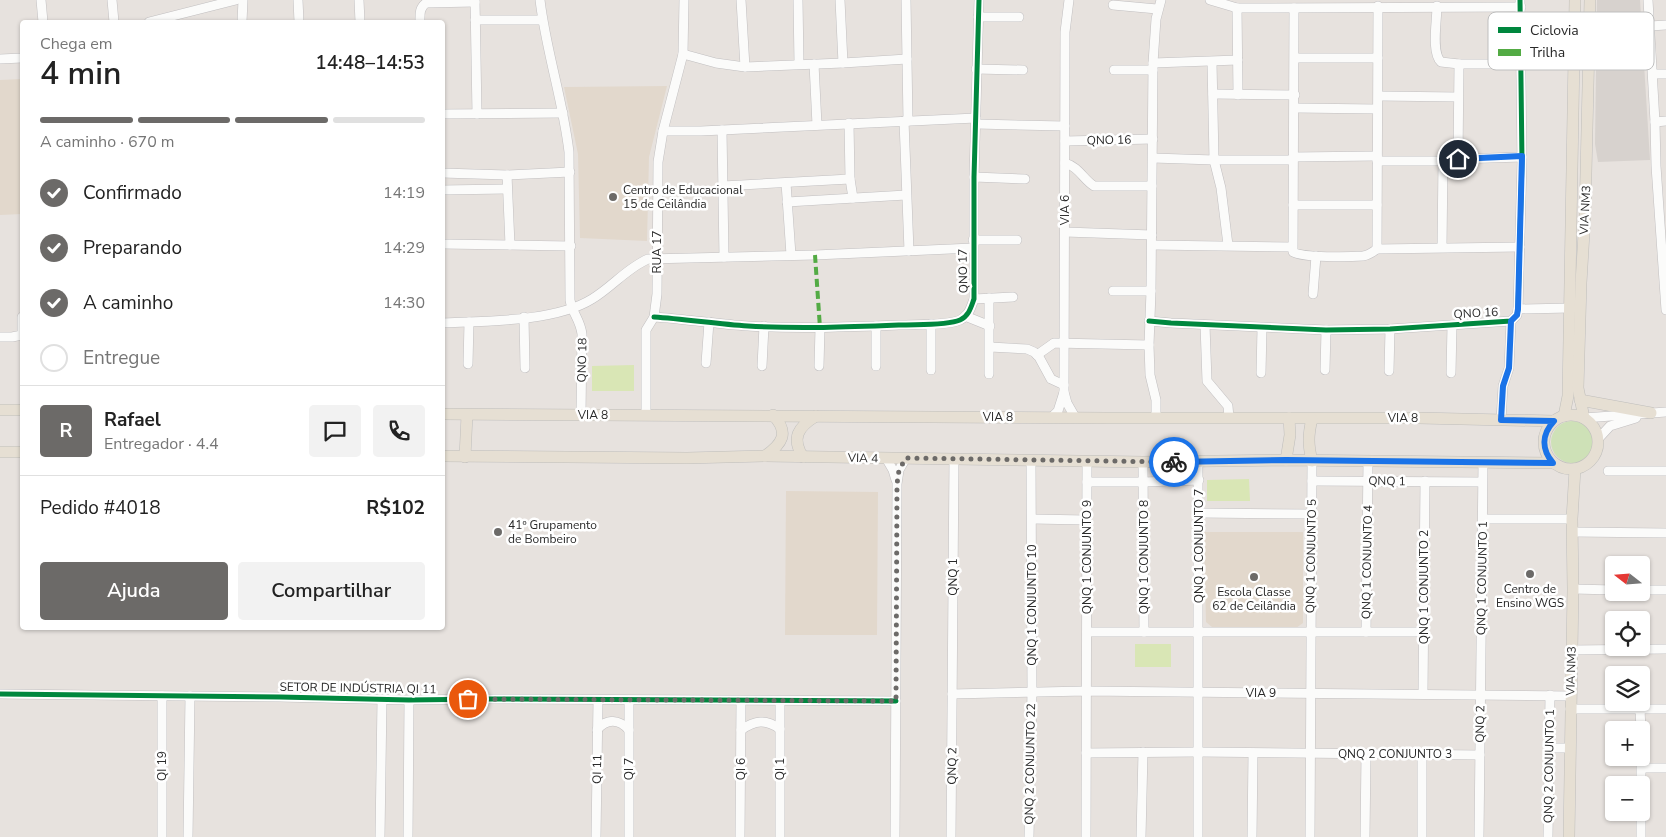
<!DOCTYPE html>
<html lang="pt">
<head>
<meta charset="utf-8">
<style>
	body { margin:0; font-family:"Nunito Sans",sans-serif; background:#f2f2f2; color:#222; height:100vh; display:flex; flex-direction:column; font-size:19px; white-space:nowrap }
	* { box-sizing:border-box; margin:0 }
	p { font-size:16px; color:#767676 }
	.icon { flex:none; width:28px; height:28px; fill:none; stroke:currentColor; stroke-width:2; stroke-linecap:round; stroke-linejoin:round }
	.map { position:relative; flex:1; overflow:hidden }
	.panel { position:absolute; left:20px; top:20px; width:425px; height:610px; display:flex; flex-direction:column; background:#fff; border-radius:5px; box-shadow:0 1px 4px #0004 }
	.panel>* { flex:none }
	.needle { width:32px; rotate:287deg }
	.controls { position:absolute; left:1605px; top:556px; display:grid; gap:10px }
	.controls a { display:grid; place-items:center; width:45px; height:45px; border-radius:5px; background:#fff; box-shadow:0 1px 4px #0004; font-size:25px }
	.pin { position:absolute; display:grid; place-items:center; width:42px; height:42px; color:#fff; margin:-21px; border:2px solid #fff; border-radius:50%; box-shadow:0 1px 5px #0007 }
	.courier { position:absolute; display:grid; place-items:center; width:50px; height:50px; margin:-25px; border:4px solid #1a73e8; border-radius:50%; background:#fff; color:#222; box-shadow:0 1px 6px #0007 }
	.overview em { font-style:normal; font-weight:600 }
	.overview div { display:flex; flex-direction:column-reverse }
	.overview { display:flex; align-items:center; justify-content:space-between; height:85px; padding:0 20px }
	h1 { font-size:32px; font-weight:600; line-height:38px }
	.bar { display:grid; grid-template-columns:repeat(4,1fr); gap:8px 5px; align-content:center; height:60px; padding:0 20px }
	.bar i { height:6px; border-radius:4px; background:#e0e0e0 }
	.bar .on { background:#6c6a68 }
	.bar p { grid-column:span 4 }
	.line { display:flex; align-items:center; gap:12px; padding:0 20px; border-top:1px solid #e0e0e0 }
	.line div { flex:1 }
	.round { display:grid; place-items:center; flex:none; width:52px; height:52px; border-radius:5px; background:#f2f2f2 }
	ol { padding:0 20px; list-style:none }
	li { display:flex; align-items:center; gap:15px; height:55px }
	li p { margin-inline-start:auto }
	li .icon { padding:5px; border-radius:50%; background:#6c6a68; color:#fff; stroke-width:4 }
	li:last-child { color:#767676 }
	li i { width:28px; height:28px; border:2px solid #e0e0e0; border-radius:50% }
	.action { display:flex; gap:10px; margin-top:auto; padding:10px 20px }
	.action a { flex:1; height:58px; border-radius:5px; background:#6c6a68; color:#fff; font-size:20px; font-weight:600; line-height:58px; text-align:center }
	.action a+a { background:#f2f2f2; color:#222 }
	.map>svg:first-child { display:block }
	.education { fill:#e2d8cc }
	.green { fill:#cee1b7 }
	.pitch { fill:#d9e6b5 }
	.plaza { fill:#d7d2ce }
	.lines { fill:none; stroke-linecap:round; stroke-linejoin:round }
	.minor-casing { stroke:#c1bfc0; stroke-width:10 }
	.major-casing { stroke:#bfbebc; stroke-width:12 }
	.minor { stroke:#fbfbfa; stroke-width:9 }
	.major { stroke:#e6dfd3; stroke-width:11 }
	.quiet { stroke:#53ab44; stroke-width:4; stroke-dasharray:8 4; stroke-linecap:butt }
	.cycleway-casing { stroke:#fff; stroke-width:8 }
	.cycleway { stroke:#00873e; stroke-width:5 }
	.done { stroke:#6c6a68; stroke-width:5; stroke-dasharray:0 9 }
	.route { stroke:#1a73e8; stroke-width:6 }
	.poi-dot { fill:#6c6a68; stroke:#fff; stroke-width:2 }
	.labels { text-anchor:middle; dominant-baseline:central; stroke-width:5; stroke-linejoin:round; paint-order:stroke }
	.street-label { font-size:12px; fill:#292929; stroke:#fff }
	.poi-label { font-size:12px; fill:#292929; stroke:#fff; text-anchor:start }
	.key { fill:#fff; stroke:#bfbfbf; stroke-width:1 }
	.key-label { font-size:14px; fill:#292929 }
</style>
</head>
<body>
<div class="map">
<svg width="1666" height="837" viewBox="0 0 1666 837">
	<rect width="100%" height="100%" fill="#e7e2de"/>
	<!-- education -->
	<g class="education">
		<path d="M22,79V214L0,215V80Z"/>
		<path d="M667,86L649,157L647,241L580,238L578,154L564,87Z"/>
		<path d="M786,491L878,492L877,635H785Z"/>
		<path d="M1204,532H1303V623L1296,628L1212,627L1206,622Z"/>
	</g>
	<!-- green -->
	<circle class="green" cx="1572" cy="442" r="21"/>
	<!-- pitch -->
	<g class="pitch">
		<path d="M634,365V391H592V366Z"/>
		<path d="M1249,479L1250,501H1207V480Z"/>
		<rect x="1135" y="644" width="36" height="23"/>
	</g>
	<!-- plaza -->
	<path class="plaza" d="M1597,0H1640L1650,160L1598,162L1595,144Z"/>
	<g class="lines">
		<defs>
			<g id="minor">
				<path d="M41,0L43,22"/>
				<path d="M112,0L114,22"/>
				<path d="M298,0L299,22"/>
				<path d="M359,0L360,22"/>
				<path d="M475,0L477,114"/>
				<path d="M540,0C546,51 563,100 569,152L570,300C572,313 580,319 582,334L581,415"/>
				<path d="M741,0L745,67"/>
				<path d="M798,0L799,64"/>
				<path d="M840,0L843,63"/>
				<path d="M906,0L908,121"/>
				<path d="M1069,0L1065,32L1064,392L1067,403L1075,417"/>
				<path d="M1210,0L1237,8L1521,7"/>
				<path d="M1648,0L1655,122L1656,166L1666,310"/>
				<path d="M1113,5L1157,9"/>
				<path d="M1437,6C1437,20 1431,53 1441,62L1459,64H1521"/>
				<path d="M1237,8L1238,95"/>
				<path d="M1294,8L1293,252C1303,258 1350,257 1363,256C1369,255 1373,252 1377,249L1520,247"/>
				<path d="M978,17H1019"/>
				<path d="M475,20H542"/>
				<path d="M149,22L236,0"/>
				<path d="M242,22L243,0"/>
				<path d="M420,22C420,15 419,8 426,3L475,2"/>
				<path d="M1650,26L1666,25"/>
				<path d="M683,54L716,63L745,67L843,63L907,59"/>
				<path d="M1295,58H1378"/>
				<path d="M0,59L22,58"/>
				<path d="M1212,62L1214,160L1221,188L1228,245"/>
				<path d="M1153,63L1238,60"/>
				<path d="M814,64L817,125"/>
				<path d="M976,69L1023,70"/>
				<path d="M1114,70H1153"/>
				<path d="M1653,74H1666"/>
				<path d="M1213,94L1295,95"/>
				<path d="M1379,96L1458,97"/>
				<path d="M1295,108L1377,109"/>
				<path d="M442,114L563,113"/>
				<path d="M904,121L909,251"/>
				<path d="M1655,122L1666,121"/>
				<path d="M976,124L1065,126"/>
				<path d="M722,130L724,257"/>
				<path d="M663,131H701L976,118"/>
				<path d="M1065,141L1153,139"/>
				<path d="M1293,157L1377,156"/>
				<path d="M1153,158L1214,160H1293"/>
				<path d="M1458,159L1459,64"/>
				<path d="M1377,161H1451L1458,159L1522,157"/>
				<path d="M1065,163C1079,167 1083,179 1094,186H1152"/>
				<path d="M442,173L507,175L570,172"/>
				<path d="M507,175L510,245"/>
				<path d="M974,177L1025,179"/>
				<path d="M850,179L853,198"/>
				<path d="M786,183L791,255"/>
				<path d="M723,186L850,179L849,123"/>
				<path d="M442,190L507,189"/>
				<path d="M787,202L906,195"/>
				<path d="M1293,205H1377"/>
				<path d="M1065,232L1152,235"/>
				<path d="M973,240H1017"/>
				<path d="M442,244L571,246"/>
				<path d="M1152,245L1292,247"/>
				<path d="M1442,247L1443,161"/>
				<path d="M1377,249L1378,6"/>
				<path d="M1113,291H1151"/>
				<path d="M1313,294L1316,256"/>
				<path d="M974,299L1013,297"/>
				<path d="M1518,309L1570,308"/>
				<path d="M965,316L990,326"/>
				<path d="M524,317L525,368"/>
				<path d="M654,317C685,319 717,324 748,326C799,329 849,327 900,325C915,324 946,326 960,320C969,316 971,307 974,299V177L979,0"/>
				<path d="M1149,321L1171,323L1326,330L1390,329L1511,321L1517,315L1518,309L1522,161L1520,0"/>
				<path d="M442,323C486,321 555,322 592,299C612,287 627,268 648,259L815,255L973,248"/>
				<path d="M931,324V370"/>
				<path d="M1205,325L1207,381L1228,406L1229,418"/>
				<path d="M0,337H12L22,335V317"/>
				<path d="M990,347L1027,349L1034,352L1039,357L1051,379L1064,385"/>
				<path d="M1037,355L1054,343L1149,345"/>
				<path d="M706,363L709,322"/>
				<path d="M468,364L469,322"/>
				<path d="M762,366L764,326"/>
				<path d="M819,366L820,328"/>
				<path d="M876,366V326"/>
				<path d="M1325,370L1326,330"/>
				<path d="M1389,371L1390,329"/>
				<path d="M1261,373L1262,328"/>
				<path d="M1451,373L1452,325"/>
				<path d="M989,374V298"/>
				<path d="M646,415V330L654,317L657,294L658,162L663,131L683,54L684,0"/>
				<path d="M1052,417L1058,411L1064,392"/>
				<path d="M1156,418V400L1150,375L1149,345L1151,291L1153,63L1156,19L1161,0"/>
				<path d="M1584,418L1666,412"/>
				<path d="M1501,420L1503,386L1509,368L1511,321"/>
				<path d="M1598,439L1610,426L1636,418"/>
				<path d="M886,458L893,470L896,480"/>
				<path d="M1143,462L1144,632"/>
				<path d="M1608,471H1666"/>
				<path d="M1312,481L1482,482"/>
				<path d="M1087,482H1144L1199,480"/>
				<path d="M1199,513L1311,514"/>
				<path d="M1032,519L1086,520"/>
				<path d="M1483,519H1572"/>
				<path d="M1572,532L1666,533"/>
				<path d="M1573,589L1614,590"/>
				<path d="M1641,590H1666"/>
				<path d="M1087,632H1423"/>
				<path d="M1366,632L1368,461"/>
				<path d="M1572,650L1666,649"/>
				<path d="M1423,693L1425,481"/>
				<path d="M0,694L280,697L409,700L488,699L896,701"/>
				<path d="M952,694L1086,691L1570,696"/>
				<path d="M1570,709H1666"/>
				<path d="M1640,709L1641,730"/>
				<path d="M597,730C607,718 619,719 629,730"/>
				<path d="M741,730C755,720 766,719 780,729"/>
				<path d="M1549,748H1569"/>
				<path d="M1086,753L1198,752L1480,755"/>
				<path d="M1422,754V837"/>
				<path d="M1641,756V797"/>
				<path d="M1642,768H1666"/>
				<path d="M162,837V696"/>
				<path d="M188,837L190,696"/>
				<path d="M380,837L382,699"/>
				<path d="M408,837L409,700"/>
				<path d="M596,837L598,700"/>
				<path d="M629,837V700"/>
				<path d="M740,837L741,701"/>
				<path d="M780,837V701"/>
				<path d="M895,837L897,484L899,470L906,458"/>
				<path d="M951,837L954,459"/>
				<path d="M1029,837L1032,691L1031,460"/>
				<path d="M1086,837L1087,462"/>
				<path d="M1141,837L1143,752"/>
				<path d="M1198,837V461"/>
				<path d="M1252,837L1253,753"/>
				<path d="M1310,837L1312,461"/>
				<path d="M1365,837L1366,754"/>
				<path d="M1479,837L1483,463"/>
				<path d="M1548,837L1550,695"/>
				<path d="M1641,837V812"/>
			</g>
			<g id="major">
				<path d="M1580,400L1651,413"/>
				<path d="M0,410H22"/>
				<path d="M442,414L1107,418H1419L1554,421"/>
				<circle cx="1571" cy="442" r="27"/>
				<path d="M1564,416L1568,396L1575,0"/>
				<path d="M1584,418L1578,388L1581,283L1585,216L1590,0"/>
				<path d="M0,452H22"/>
				<path d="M442,456L687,458L765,456L1143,462L1286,460L1553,463"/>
				<path d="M765,456C782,444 790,433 773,415"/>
				<path d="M465,457L467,415"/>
				<path d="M803,457C791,438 798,427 816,416"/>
				<path d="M1286,460L1290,435L1289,418"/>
				<path d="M1312,461C1308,445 1308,435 1312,419"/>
				<path d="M1569,837L1573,589L1572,519L1575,469"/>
			</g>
		</defs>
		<!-- minor casing -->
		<use href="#minor" class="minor-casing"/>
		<!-- major casing -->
		<use href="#major" class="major-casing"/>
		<!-- minor -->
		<use href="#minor" class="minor"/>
		<!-- major -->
		<use href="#major" class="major"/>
		<!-- quiet -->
		<path class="quiet" d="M815,255L820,328"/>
		<defs>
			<g id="cycleway">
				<path d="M654,317C685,319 717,324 748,326C799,329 849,327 900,325C915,324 946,326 960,320C969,316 971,307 974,299V177L979,0"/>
				<path d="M1149,321L1171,323L1326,330L1390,329L1511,321L1517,315L1518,309L1522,161L1520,0"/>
				<path d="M0,694L280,697L409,700L488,699L896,701"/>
			</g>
		</defs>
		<!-- cycleway casing -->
		<use href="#cycleway" class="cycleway-casing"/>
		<!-- cycleway -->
		<use href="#cycleway" class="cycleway"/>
	</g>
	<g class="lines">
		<!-- done -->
		<path class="done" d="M468,699L896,701L897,484L899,470L906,458L1174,462"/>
		<!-- route -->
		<path class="route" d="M1174,462L1286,460L1553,463C1541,449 1542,434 1554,421L1501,420L1503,386L1509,368L1511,321L1517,315L1518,309L1522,156L1458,159"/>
	</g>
	<!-- markers -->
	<g class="poi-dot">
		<circle cx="613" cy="197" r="5"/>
		<circle cx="498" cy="532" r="5"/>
		<circle cx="1530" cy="574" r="5"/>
		<circle cx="1254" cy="577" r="5"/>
	</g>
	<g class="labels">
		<!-- street labels -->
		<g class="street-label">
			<text transform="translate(1109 140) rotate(-1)">QNO 16</text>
			<text transform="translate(1065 210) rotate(-90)">VIA 6</text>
			<text transform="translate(1585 210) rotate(-87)">VIA NM3</text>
			<text transform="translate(657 252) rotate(-90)">RUA 17</text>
			<text transform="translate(963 271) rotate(-91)">QNO 17</text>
			<text transform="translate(1476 313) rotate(-3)">QNO 16</text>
			<text transform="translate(582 360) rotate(-89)">QNO 18</text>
			<text x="593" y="415">VIA 8</text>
			<text x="998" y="417">VIA 8</text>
			<text x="1403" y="418">VIA 8</text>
			<text transform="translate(863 458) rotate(1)">VIA 4</text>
			<text transform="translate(1387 481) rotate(1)">QNQ 1</text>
			<text transform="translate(1199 546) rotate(-90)">QNQ 1 CONJUNTO 7</text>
			<text transform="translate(1311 556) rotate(-89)">QNQ 1 CONJUNTO 5</text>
			<text transform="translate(1087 557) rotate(-90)">QNQ 1 CONJUNTO 9</text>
			<text transform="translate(1144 557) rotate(-90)">QNQ 1 CONJUNTO 8</text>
			<text transform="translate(1367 562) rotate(-89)">QNQ 1 CONJUNTO 4</text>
			<text transform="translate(953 577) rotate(-90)">QNQ 1</text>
			<text transform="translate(1482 578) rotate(-89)">QNQ 1 CONJUNTO 1</text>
			<text transform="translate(1424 587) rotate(-90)">QNQ 1 CONJUNTO 2</text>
			<text transform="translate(1032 605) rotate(-90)">QNQ 1 CONJUNTO 10</text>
			<text transform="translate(1571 671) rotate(-88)">VIA NM3</text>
			<text transform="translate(358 688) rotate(1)">SETOR DE INDÚSTRIA QI 11</text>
			<text x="1261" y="693">VIA 9</text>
			<text transform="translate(1480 724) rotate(-89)">QNQ 2</text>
			<text x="1395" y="754">QNQ 2 CONJUNTO 3</text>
			<text transform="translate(1030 764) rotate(-89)">QNQ 2 CONJUNTO 22</text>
			<text transform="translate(162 766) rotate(-90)">QI 19</text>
			<text transform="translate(952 766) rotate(-89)">QNQ 2</text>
			<text transform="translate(1549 766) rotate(-89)">QNQ 2 CONJUNTO 1</text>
			<text transform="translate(597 769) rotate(-89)">QI 11</text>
			<text transform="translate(629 769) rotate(-90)">QI 7</text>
			<text transform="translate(741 769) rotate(-90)">QI 6</text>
			<text transform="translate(780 769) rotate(-90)">QI 1</text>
		</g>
		<!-- poi labels -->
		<g class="poi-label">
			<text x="623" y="190">Centro de Educacional<tspan x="623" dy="14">15 de Ceilândia</tspan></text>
			<text x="508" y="525">41º Grupamento<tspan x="508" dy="14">de Bombeiro</tspan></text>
			<text x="1530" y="589" text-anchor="middle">Centro de<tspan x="1530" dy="14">Ensino WGS</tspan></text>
			<text x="1254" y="592" text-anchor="middle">Escola Classe<tspan x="1254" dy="14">62 de Ceilândia</tspan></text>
		</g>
	</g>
	<!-- legend -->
	<rect x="1488" y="12" width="166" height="58" rx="8" class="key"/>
	<rect x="1498" y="27" width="23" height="6" fill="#00873e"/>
	<rect x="1498" y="49" width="23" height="7" fill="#53ab44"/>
	<g class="key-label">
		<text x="1530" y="35">Ciclovia</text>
		<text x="1530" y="57">Trilha</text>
	</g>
</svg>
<div class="controls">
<a><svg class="needle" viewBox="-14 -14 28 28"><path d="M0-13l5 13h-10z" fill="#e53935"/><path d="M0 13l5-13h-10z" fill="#767676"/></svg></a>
<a><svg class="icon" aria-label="locate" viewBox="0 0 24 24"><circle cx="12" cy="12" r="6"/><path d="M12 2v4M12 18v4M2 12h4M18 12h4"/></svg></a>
<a><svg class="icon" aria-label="layers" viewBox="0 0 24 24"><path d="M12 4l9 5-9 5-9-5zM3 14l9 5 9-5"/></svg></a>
<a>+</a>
<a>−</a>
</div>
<div class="pin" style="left:468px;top:699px;background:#ea580c"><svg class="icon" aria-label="bag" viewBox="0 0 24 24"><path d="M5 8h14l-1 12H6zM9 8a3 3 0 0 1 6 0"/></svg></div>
<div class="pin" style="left:1458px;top:159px;background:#1f2937"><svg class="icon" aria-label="home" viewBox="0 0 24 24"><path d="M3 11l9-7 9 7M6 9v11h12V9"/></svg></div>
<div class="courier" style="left:1174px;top:462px"><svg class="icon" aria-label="bike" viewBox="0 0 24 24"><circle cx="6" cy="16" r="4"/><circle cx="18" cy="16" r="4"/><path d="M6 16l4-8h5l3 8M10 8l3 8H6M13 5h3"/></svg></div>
<section class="panel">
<div class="overview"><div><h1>4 min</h1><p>Chega em</p></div><em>14:48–14:53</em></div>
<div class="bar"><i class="on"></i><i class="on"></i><i class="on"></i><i></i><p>A caminho · 670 m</p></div>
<ol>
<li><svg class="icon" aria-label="check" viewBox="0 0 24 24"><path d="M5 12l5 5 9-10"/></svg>Confirmado<p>14:19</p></li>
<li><svg class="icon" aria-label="check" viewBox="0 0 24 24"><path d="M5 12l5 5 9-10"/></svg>Preparando<p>14:29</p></li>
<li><svg class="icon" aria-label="check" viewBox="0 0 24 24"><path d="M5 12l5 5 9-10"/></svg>A caminho<p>14:30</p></li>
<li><i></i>Entregue</li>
</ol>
<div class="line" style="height:90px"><b class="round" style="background:#6c6a68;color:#fff">R</b><div><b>Rafael</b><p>Entregador · 4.4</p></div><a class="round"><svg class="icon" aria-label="chat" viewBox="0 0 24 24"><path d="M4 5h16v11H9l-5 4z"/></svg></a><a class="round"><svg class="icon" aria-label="phone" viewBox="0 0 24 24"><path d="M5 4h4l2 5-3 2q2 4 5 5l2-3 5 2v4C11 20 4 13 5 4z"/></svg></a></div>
<div class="line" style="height:65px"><div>Pedido #4018</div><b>R$102</b></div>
<div class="action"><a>Ajuda</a><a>Compartilhar</a></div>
</section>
</div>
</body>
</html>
